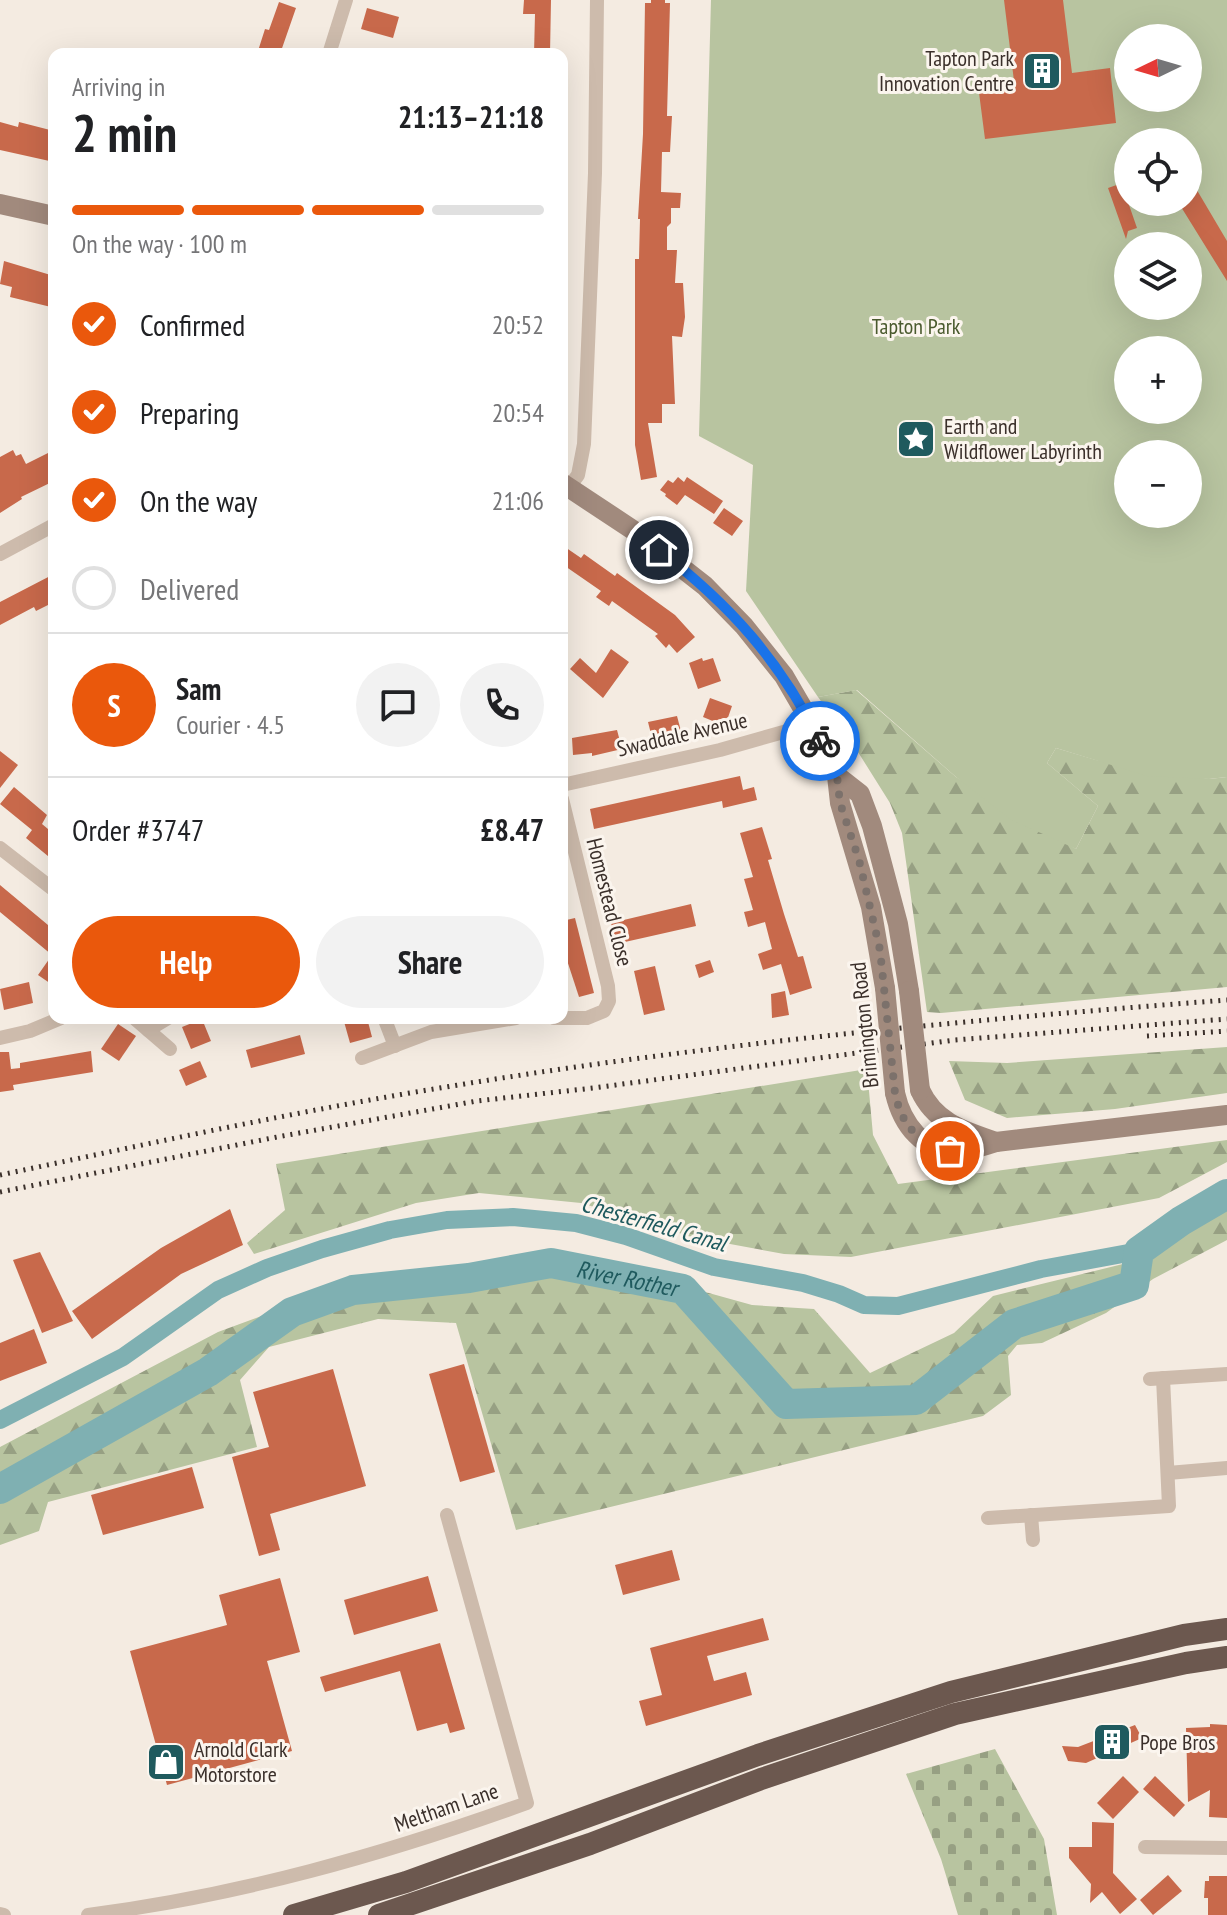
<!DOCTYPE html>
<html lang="en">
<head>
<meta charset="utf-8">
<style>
	body { margin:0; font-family:"PT Sans Narrow",sans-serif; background:#f2f2f2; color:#202124; height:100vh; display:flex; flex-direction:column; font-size:30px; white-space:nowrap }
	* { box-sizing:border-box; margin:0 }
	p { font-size:26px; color:#757577 }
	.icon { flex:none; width:44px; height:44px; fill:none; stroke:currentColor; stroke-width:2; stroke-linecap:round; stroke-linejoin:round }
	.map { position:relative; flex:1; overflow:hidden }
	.side { position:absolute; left:48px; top:48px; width:520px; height:976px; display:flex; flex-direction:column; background:#fff; border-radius:16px; box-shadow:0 8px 32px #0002 }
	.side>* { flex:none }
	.needle { width:52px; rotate:265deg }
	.tools { position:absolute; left:1114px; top:24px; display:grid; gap:16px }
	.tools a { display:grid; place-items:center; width:88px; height:88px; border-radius:50%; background:#fff; box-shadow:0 8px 32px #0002; font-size:40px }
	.pin { position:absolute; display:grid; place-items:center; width:68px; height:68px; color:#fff; margin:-34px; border:4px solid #fff; border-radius:50%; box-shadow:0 2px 8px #0007 }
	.courier { position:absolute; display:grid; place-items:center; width:80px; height:80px; margin:-40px; border:6px solid #1a73e8; border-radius:50%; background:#fff; color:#222; box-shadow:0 2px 10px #0007 }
	.overview em { font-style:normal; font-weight:700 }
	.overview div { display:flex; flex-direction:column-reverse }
	.overview { display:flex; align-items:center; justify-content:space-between; height:136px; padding:0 24px }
	h1 { font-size:52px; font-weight:700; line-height:60px }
	.bar { display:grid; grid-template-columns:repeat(4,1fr); gap:12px 8px; align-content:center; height:96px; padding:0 24px }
	.bar i { height:10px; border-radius:6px; background:#e0e0e0 }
	.bar .active { background:#ea580c }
	.bar p { grid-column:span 4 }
	.line { display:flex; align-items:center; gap:20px; padding:0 24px; border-top:2px solid #e0e0e0 }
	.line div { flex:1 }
	.round { display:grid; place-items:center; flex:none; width:84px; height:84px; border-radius:42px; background:#f2f2f2 }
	ol { padding:0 24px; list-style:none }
	li { display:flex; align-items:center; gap:24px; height:88px }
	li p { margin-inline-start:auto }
	li .icon { padding:8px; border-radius:50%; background:#ea580c; color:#fff; stroke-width:4 }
	li:last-child { color:#757577 }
	li i { width:44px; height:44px; border:4px solid #e0e0e0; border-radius:50% }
	.action { display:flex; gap:16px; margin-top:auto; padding:16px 24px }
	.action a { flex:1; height:92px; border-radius:48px; background:#ea580c; color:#fff; font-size:32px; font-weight:700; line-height:92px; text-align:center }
	.action a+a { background:#f2f2f2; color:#202124 }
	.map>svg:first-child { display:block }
	.forest { fill:url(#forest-firs) }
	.cemetery { fill:url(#cemetery-stones) }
	.park { fill:#b8c4a0; fill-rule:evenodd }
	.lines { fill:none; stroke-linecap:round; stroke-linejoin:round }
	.canal { stroke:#7fb0b2; stroke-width:18 }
	.river { stroke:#7fb0b2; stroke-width:30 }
	.building { fill:#c8694b }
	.minor { stroke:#cdbbac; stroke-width:14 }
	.secondary { stroke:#a18a7d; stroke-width:20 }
	.trunk { stroke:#6c584f; stroke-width:22 }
	.rail { stroke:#3b302b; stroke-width:5; stroke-dasharray:2 6; stroke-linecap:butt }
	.secondary-bridge { stroke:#a18a7d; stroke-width:20 }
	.done { stroke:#7c716b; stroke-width:8; stroke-dasharray:0 14.4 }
	.route { stroke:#1a73e8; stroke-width:10 }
	.labels { text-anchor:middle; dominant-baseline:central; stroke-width:6; stroke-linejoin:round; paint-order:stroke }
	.poi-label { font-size:22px; fill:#3b302b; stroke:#fbf5ee; text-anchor:start }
	.park-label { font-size:22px; fill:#4a5a2e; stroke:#fbf5ee }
	.street-label { font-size:22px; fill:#3b302b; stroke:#fbf5ee }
	.water-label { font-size:24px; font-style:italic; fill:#1f5a5e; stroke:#fbf5ee }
</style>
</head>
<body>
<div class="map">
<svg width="1227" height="1915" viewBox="0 0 1227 1915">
	<defs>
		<pattern id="forest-firs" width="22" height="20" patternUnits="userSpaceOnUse" patternTransform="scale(2)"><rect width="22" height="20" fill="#b8c4a0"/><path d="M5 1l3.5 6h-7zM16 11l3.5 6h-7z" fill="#97a083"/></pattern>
		<pattern id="cemetery-stones" width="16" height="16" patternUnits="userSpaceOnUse" patternTransform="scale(2)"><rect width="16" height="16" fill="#b8c4a0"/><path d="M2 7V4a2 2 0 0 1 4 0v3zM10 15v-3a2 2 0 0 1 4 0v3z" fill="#97a083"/></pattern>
	</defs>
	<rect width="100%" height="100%" fill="#f4ebe1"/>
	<!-- forest -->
	<g class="forest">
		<path d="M856,690L956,777L1076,849L1098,806L1047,763L1056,748L1096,760L1209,779L1227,777V987L941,1013L927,1012L902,833L890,803L858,752L818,697Z"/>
		<path d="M1227,1047V1093L1115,1109L1007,1118L965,1100L949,1061L1007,1063Z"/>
		<path d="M867,1069L873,1135L898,1184L1227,1140V1162L1159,1198L851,1257L784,1254L692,1237L581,1203L479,1193L416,1203L254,1254L247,1243L285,1210L276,1164Z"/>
		<path d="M1227,1203V1240L1153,1279L1106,1313L1042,1343L1017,1345L1008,1356L1011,1395L983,1416L516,1530L456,1323L378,1319L269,1347L240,1380L257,1447L48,1502L39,1531L0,1545V1447L218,1332L348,1284L531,1265L680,1285L752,1305L814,1309L870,1373L954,1333L993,1296L1127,1263Z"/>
	</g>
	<!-- cemetery -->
	<path class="cemetery" d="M995,1749L1044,1839L1057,1915H958L941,1859L906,1774Z"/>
	<!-- park -->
	<path class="park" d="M711,0H1227V777L1209,779L1147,776L1056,748L1047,763L1098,806L1076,849L1010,819L956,777L857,690L818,697L746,591L753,465L699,436ZM1128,38H1188V98H1128ZM1128,142H1188V202H1128ZM1128,246H1188V306H1128ZM1128,350H1188V410H1128ZM1128,454H1188V514H1128Z"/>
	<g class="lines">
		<!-- canal -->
		<path class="canal" d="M0,1420L123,1357L218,1290L267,1268L322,1249L390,1230L447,1220L513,1217L576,1223L626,1236L714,1267L803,1283L839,1294L864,1305L898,1306L1041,1269L1139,1251"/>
		<!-- river -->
		<path class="river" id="s1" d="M0,1489L208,1372L292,1312L353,1290L469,1278L551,1263L683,1289L786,1404L916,1400L1014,1324L1134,1285L1139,1251L1181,1221L1227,1194"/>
	</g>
	<!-- building -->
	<g class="building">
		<path d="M524,0H551L550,54H534L535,14H523Z"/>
		<path d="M651,0H665V3H670L667,116H672L670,152H662L661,192L681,193L680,208H671V223L667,227V250H677L675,283H683L685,317L682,337L672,336L675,404H662V423H648L657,477L641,480L635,445V259H639L640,219H638L643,134L645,3H651Z"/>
		<path d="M1004,0H1063L1072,73L1110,68L1116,123L985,139L978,85L1014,81Z"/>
		<path d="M279,2L296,8L280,54H257L265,29L269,30Z"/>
		<path d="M367,8L399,17L393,38L361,29Z"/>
		<path d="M0,122L18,127L19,122L54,131V162L0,150Z"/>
		<path d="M1188,175L1227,241V281L1178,202H1188Z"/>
		<path d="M1128,181V202L1137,228L1128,231L1126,239L1108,188Z"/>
		<path d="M4,261L54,276L51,307L10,297L12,287L0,284Z"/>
		<path d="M13,450L16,456L21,454L26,464L54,450V481L21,497L22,499L0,513V457Z"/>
		<path d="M678,477L684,482L687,477L723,501L714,514L685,495L677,505L665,496L666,494L660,490L668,480L673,483Z"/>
		<path d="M724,508L743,521L732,536L713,523Z"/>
		<path d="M562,545L581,558L584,554L615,576L617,573L675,615L695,637L677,653L669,644L666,648L655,636L658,634L612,601L609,606L596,597L601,591L562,564Z"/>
		<path d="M54,574V602L36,611L34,607L0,625V602Z"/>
		<path d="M611,649L629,662L603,698L570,669L580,658L596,673Z"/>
		<path d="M702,658L703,661L713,658L721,681L698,689L689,663Z"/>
		<path d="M710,698L732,706L725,726L703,717Z"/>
		<path d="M677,716L682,735L653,742L648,722Z"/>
		<path d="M617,730L622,749L592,756V753L573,755L572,738Z"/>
		<path d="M0,751L18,765L0,788Z"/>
		<path d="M740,776L743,790L754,787L757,800L723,808L722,801L594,829L590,809Z"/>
		<path d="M14,787L47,815L42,824L54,834V861L26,838L32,830L0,804Z"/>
		<path d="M762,827L772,859L768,860L784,914L798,957L803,956L812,988L790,995L781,964L763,970L758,954L772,949L765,922L748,927L744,912L753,910L744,879L753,877L740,833Z"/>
		<path d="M0,885L54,930V986L38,975L52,955L0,912Z"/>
		<path d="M691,904L696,926L616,944L611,923Z"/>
		<path d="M575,918L594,993L579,997L562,945V921Z"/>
		<path d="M710,960L714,972L699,978L695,965Z"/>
		<path d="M655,966L665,1010L644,1015L634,971Z"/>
		<path d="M29,982L33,1003L4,1010L0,989Z"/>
		<path d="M785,991L789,1015L772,1018L771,994Z"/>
		<path d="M343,1018H367L372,1037L350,1043Z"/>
		<path d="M202,1019L211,1041L191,1049L182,1027Z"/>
		<path d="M118,1024L136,1036L119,1061L101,1049Z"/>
		<path d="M300,1035L305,1054L251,1068L246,1050Z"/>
		<path d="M91,1051L93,1072L13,1085L14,1090L0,1092V1052H9L11,1069L20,1068V1063Z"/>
		<path d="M200,1061L207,1077L186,1086L179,1070Z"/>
		<path d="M230,1209L243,1245L181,1274L92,1339L72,1311L161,1248Z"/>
		<path d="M40,1252L73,1321L42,1333L13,1260Z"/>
		<path d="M34,1329L47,1363L0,1381V1343Z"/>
		<path d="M464,1364L495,1472L460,1482L429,1374Z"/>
		<path d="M333,1369L366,1486L270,1514L280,1550L259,1556L232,1457L269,1447L253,1392Z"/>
		<path d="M192,1467L204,1508L103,1535L91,1495Z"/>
		<path d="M672,1550L680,1580L623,1595L615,1565Z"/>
		<path d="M428,1576L438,1611L354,1635L344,1600Z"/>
		<path d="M280,1578L300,1652L267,1661L292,1751L167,1785L130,1651L227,1625L219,1595Z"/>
		<path d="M763,1618L769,1640L707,1656L714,1681L746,1672L752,1695L646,1726L639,1701L662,1695L650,1648Z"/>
		<path d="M440,1643L465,1729L450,1733L447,1723L417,1731L400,1671L325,1692L320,1677Z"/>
		<path d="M1210,1724L1227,1725V1818L1209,1817L1210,1790L1188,1802L1186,1728L1210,1727Z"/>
		<path d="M1135,1725L1142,1738L1086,1763L1068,1761L1062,1746L1078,1747Z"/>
		<path d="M1123,1776L1139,1792L1113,1819L1097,1803Z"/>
		<path d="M1155,1776L1185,1805L1174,1817L1143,1789Z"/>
		<path d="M1092,1822L1114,1823L1113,1873L1137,1899L1120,1914L1102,1892L1090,1903L1091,1884L1069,1858V1847H1092Z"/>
		<path d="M1168,1875L1182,1891L1153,1915L1140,1900Z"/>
		<path d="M1209,1876H1227V1915H1208V1898H1204L1205,1881H1209Z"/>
	</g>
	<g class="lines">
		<!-- minor -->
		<g class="minor">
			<path d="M329,54L346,0"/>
			<path d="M569,487L578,475L584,444L595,173L597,0"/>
			<path d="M0,554L54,525"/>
			<path d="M562,785L720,750L787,731L809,719"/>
			<path d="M0,848L54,890"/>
			<path d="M134,1018L170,1049"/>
			<path d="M554,1018H587L604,1011L609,1001L608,986L562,799"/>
			<path d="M385,1020L395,1046"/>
			<path d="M148,1030L168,1018"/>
			<path d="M0,1038L30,1031L61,1018"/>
			<path d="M362,1058L431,1032L516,1018"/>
			<path d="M1150,1379L1227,1374"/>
			<path d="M1168,1473L1227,1468"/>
			<path d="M1031,1515L1033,1540"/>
			<path d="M988,1518L1169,1506L1163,1378"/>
			<path d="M1145,1847L1227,1848"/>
			<path d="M0,1914L4,1915"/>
			<path d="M88,1915C241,1895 382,1855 527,1803L447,1515"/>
		</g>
		<!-- secondary -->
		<g class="secondary">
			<path d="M0,204L54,216"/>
			<path d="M562,483L636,532L705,586L744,626L784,676L809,719L837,776L840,803L871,907L885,988"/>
			<path d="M837,776L860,794L872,826L898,924L909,991"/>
			<path d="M920,1090C935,1123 964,1131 996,1142"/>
			<path d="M895,1093C902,1124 923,1153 959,1151C971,1150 984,1146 996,1142L1227,1115"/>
		</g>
		<!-- trunk -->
		<g class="trunk">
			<path d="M294,1915L406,1882L758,1755L951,1692L1184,1635L1227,1629"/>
			<path d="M379,1915L590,1844L761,1779L955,1714L1186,1663L1227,1657"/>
		</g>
		<!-- rail -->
		<g class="rail">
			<path d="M1147,1036L1227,1031"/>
			<path d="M0,1175C148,1144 297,1111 446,1087C705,1044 966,1020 1227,1000"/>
			<path d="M0,1192L277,1137L477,1101L593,1088L955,1040L1227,1019"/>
		</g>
		<!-- secondary-bridge -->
		<g class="secondary-bridge">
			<path d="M885,988L895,1093"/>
			<path d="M909,991L920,1090"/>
		</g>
	</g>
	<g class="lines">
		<!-- done -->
		<path class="done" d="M820,741L837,776L840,803L859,860L880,950L895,1093C902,1126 917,1142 950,1151"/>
		<!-- route -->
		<path class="route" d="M659,550C730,605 779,659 820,741"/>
	</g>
	<!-- icons -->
	<defs>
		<symbol id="building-square" viewBox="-11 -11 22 22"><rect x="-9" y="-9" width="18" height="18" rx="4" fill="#1f5a5e" stroke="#fbf5ee"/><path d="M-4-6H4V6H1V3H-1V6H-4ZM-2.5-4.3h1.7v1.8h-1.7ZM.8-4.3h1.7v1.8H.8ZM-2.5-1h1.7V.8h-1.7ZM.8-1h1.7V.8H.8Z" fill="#fff"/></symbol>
		<symbol id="sight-square" viewBox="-11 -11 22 22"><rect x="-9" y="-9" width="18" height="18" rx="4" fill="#1f5a5e" stroke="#fbf5ee"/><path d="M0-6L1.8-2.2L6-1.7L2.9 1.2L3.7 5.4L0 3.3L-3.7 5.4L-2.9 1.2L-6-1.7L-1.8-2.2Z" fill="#fff"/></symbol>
		<symbol id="shop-square" viewBox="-11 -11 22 22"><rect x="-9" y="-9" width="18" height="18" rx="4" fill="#1f5a5e" stroke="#fbf5ee"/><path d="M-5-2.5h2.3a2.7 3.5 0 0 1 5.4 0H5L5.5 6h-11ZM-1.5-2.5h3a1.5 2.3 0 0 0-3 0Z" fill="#fff"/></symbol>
	</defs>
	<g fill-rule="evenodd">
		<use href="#building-square" x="1020" y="49" width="44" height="44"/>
		<use href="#sight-square" x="894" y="417" width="44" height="44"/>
		<use href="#building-square" x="1090" y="1720" width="44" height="44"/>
		<use href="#shop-square" x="144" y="1740" width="44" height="44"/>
	</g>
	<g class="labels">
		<!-- poi labels -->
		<g class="poi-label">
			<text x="1014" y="58" text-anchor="end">Tapton Park<tspan x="1014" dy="25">Innovation Centre</tspan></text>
			<text x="944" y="426">Earth and<tspan x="944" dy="25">Wildflower Labyrinth</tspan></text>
			<text x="1140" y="1742">Pope Bros</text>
			<text x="194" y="1749">Arnold Clark<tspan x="194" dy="25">Motorstore</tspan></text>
		</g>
		<!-- park labels -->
		<g class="park-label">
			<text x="916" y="326">Tapton Park</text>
		</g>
		<!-- street labels -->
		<g class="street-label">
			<text transform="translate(682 734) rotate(-13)">Swaddale Avenue</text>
			<text transform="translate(610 902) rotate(76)">Homestead Close</text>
			<text transform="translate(864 1025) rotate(-96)">Brimington Road</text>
			<text transform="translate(446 1807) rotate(-19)">Meltham Lane</text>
		</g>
		<!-- water labels -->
		<g class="water-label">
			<text transform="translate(654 1223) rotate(16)">Chesterfield Canal</text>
			<text stroke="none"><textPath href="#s1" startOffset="684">River Rother</textPath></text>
		</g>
	</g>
</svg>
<div class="tools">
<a><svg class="needle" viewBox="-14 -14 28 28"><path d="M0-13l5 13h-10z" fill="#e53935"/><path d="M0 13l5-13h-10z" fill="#757577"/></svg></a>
<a><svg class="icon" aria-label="locate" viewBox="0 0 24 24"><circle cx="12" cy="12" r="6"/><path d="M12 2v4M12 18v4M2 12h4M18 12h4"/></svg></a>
<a><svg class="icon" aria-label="layers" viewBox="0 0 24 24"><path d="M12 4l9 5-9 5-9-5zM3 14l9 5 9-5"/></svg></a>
<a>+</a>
<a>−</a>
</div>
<div class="pin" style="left:950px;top:1151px;background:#ea580c"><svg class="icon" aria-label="bag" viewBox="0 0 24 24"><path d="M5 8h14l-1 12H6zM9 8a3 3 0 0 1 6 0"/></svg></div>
<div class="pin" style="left:659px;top:550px;background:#1f2937"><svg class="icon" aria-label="home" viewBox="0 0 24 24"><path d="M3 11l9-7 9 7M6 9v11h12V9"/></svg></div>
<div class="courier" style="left:820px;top:741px"><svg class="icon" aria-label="bike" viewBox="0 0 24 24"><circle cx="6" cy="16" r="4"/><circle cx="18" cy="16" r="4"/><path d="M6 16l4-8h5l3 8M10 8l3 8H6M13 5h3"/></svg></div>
<section class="side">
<div class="overview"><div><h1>2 min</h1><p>Arriving in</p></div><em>21:13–21:18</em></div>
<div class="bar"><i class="active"></i><i class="active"></i><i class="active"></i><i></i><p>On the way · 100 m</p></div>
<ol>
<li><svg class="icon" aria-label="check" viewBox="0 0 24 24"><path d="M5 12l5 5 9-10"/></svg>Confirmed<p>20:52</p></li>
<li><svg class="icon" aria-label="check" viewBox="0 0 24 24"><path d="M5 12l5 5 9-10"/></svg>Preparing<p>20:54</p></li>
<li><svg class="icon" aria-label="check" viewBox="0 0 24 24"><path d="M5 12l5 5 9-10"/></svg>On the way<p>21:06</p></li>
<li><i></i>Delivered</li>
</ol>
<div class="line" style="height:144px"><b class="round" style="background:#ea580c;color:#fff">S</b><div><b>Sam</b><p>Courier · 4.5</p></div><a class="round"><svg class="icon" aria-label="chat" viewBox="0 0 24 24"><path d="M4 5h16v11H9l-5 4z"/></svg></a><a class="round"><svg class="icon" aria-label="phone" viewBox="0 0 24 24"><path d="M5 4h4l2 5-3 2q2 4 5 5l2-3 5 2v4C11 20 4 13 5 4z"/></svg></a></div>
<div class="line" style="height:104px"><div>Order #3747</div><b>£8.47</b></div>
<div class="action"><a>Help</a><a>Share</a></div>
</section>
</div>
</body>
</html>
